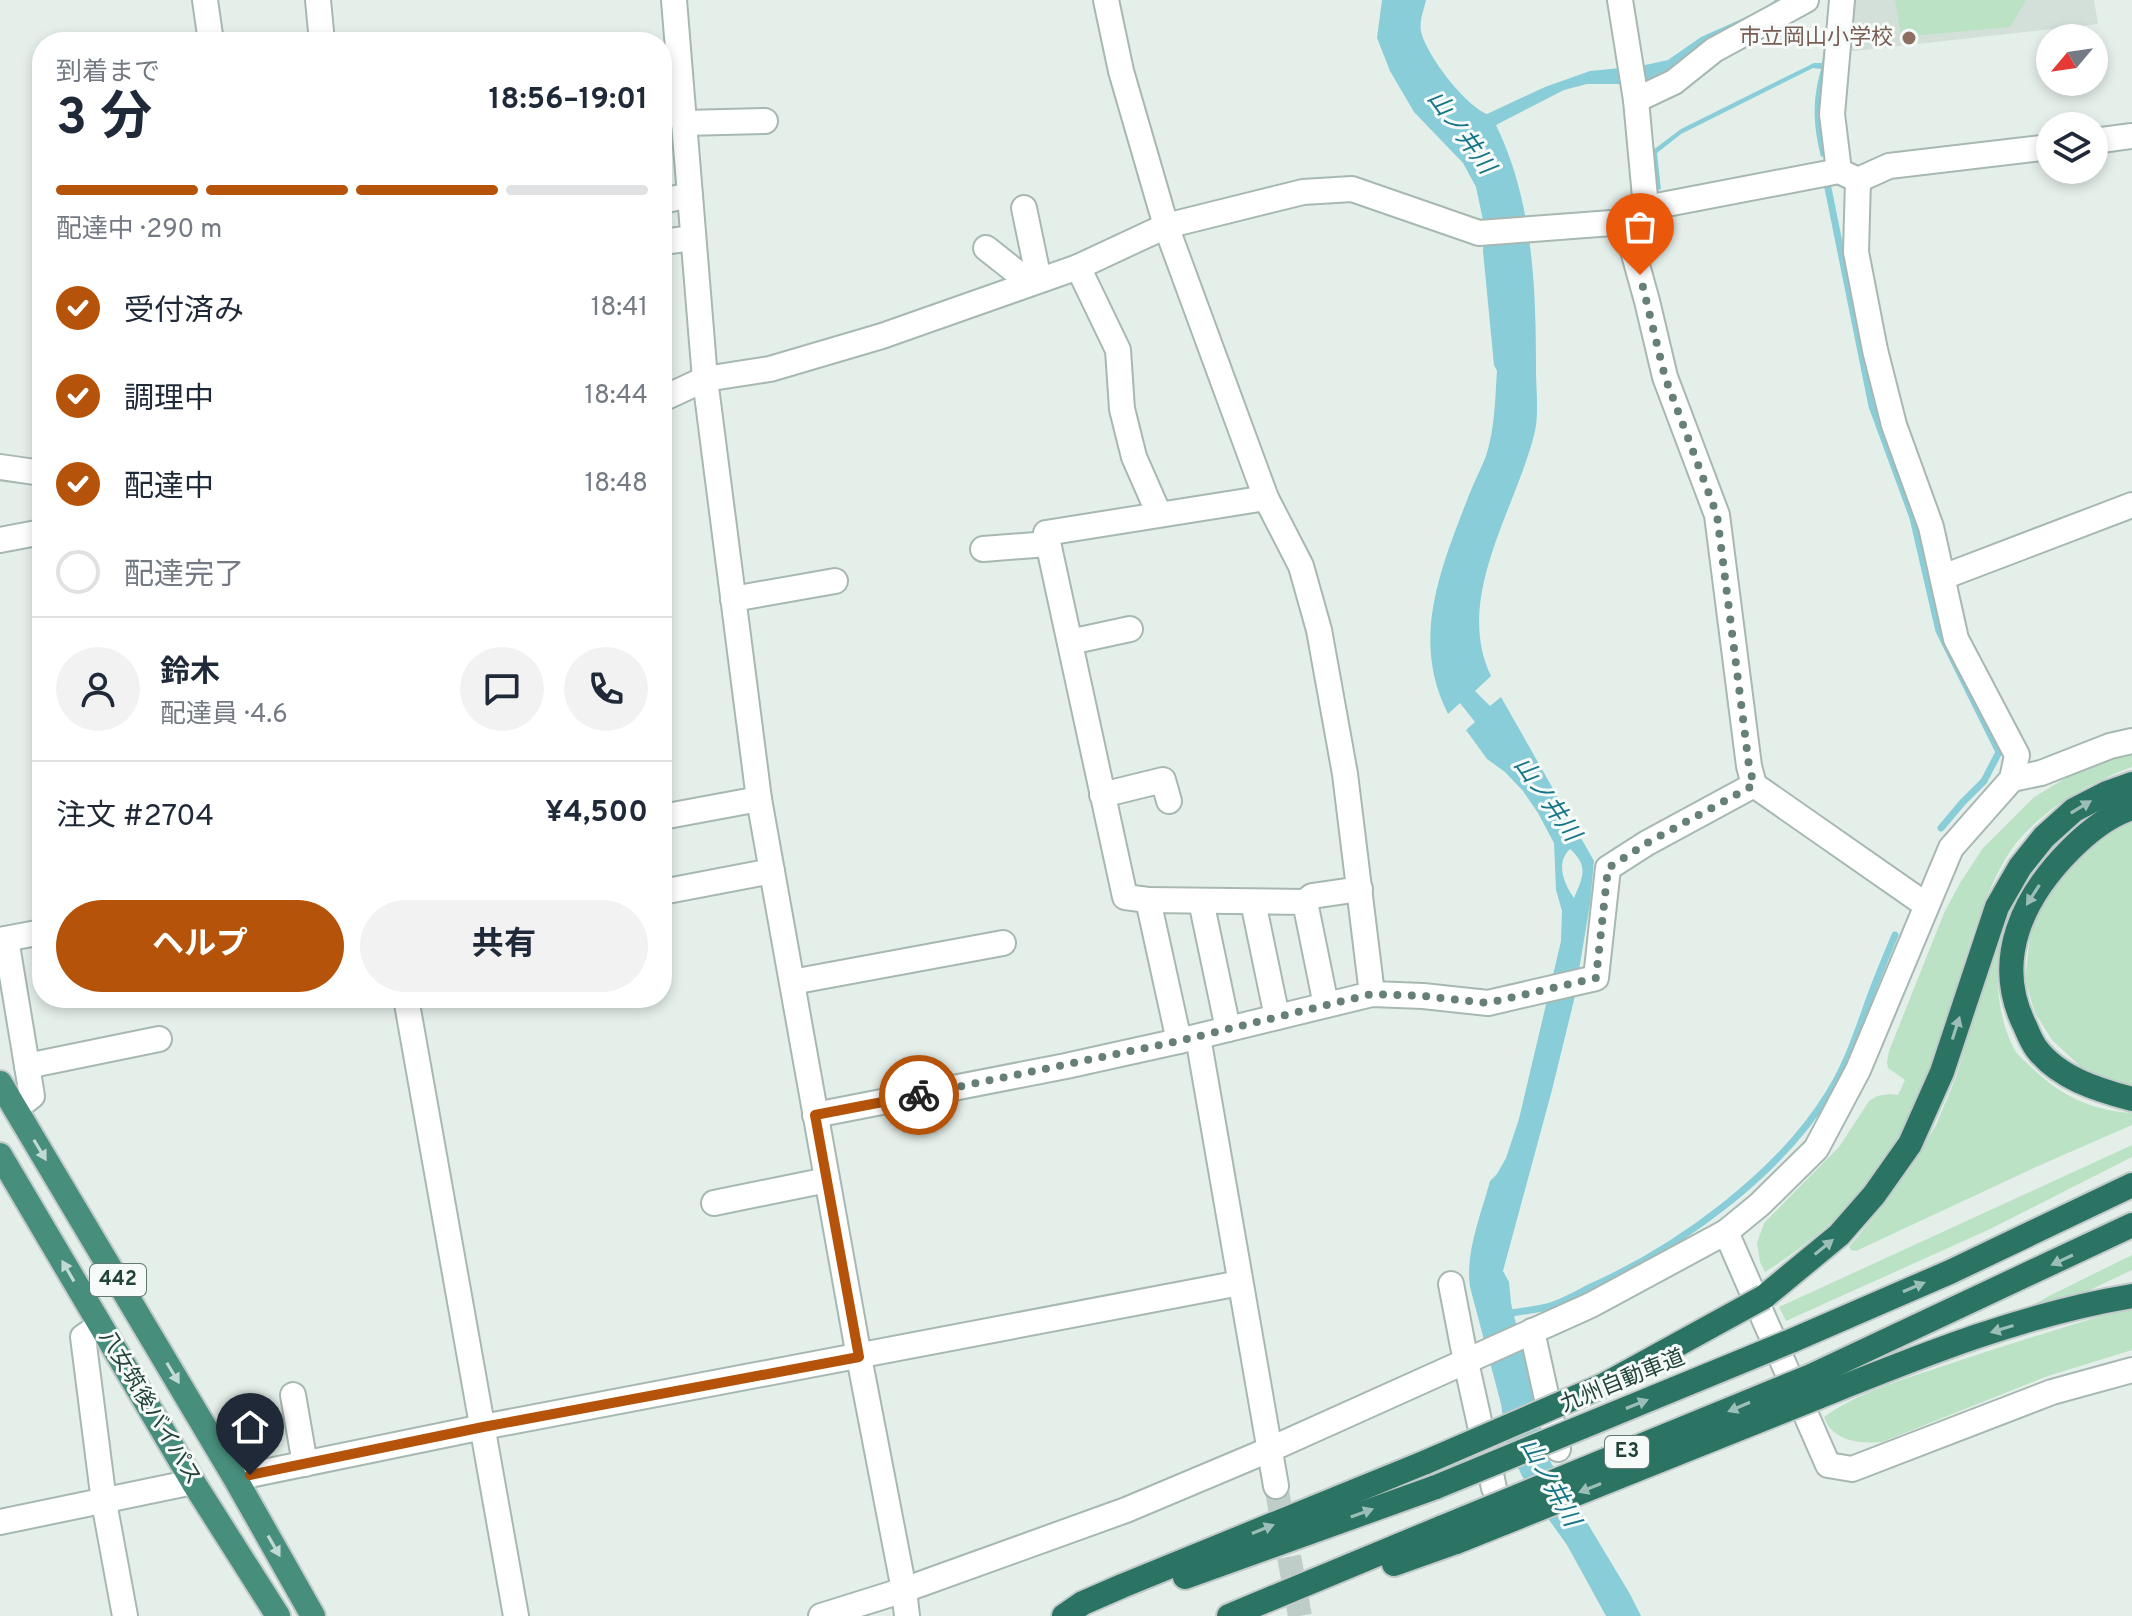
<!DOCTYPE html>
<html lang="ja">
<head>
<meta charset="utf-8">
<style>
	body { margin:0; font-family:Overpass,"Noto Sans JP",sans-serif; background:#f2f2f3; color:#1f2937; height:100vh; display:flex; flex-direction:column; font-size:30px; white-space:nowrap }
	* { box-sizing:border-box; margin:0 }
	p { font-size:26px; color:#747a83 }
	.icon { flex:none; width:44px; height:44px; fill:none; stroke:currentColor; stroke-width:2; stroke-linecap:round; stroke-linejoin:round }
	.map { position:relative; flex:1; overflow:hidden }
	.drawer { position:absolute; left:32px; top:32px; width:640px; height:976px; display:flex; flex-direction:column; background:#fff; border-radius:32px; box-shadow:0 4px 12px #0003 }
	.drawer>* { flex:none }
	.needle { width:52px; rotate:241deg }
	.buttons { position:absolute; left:2036px; top:24px; display:grid; gap:16px }
	.buttons a { display:grid; place-items:center; width:72px; height:72px; border-radius:50%; background:#fff; box-shadow:0 4px 12px #0003; font-size:40px }
	.pin { position:absolute; display:grid; place-items:center; width:68px; height:68px; color:#fff; margin:-82px -34px; border-radius:50% 50% 50% 0; rotate:-45deg; box-shadow:0 0 8px #0007 }
	.pin .icon { rotate:45deg }
	.courier { position:absolute; display:grid; place-items:center; width:80px; height:80px; margin:-40px; border:6px solid #b45309; border-radius:50%; background:#fff; color:#222; box-shadow:0 2px 10px #0007 }
	.overview em { font-style:normal; font-weight:700 }
	.overview div { display:flex; flex-direction:column-reverse }
	.overview { display:flex; align-items:center; justify-content:space-between; height:136px; padding:0 24px }
	h1 { font-size:52px; font-weight:700; line-height:60px }
	.bar { display:grid; grid-template-columns:repeat(4,1fr); gap:12px 8px; align-content:center; height:96px; padding:0 24px }
	.bar i { height:10px; border-radius:6px; background:#e0e1e3 }
	.bar .selected { background:#b45309 }
	.bar p { grid-column:span 4 }
	.line { display:flex; align-items:center; gap:20px; padding:0 24px; border-top:2px solid #e0e1e3 }
	.line div { flex:1 }
	.round { display:grid; place-items:center; flex:none; width:84px; height:84px; border-radius:42px; background:#f2f2f3 }
	ol { padding:0 24px; list-style:none }
	li { display:flex; align-items:center; gap:24px; height:88px }
	li p { margin-inline-start:auto }
	li .icon { padding:8px; border-radius:50%; background:#b45309; color:#fff; stroke-width:4 }
	li:last-child { color:#747a83 }
	li i { width:44px; height:44px; border:4px solid #e0e1e3; border-radius:50% }
	.primary-button { display:flex; gap:16px; margin-top:auto; padding:16px 24px }
	.primary-button a { flex:1; height:92px; border-radius:48px; background:#b45309; color:#fff; font-size:32px; font-weight:700; line-height:92px; text-align:center }
	.primary-button a+a { background:#f2f2f3; color:#1f2937 }
	.map>svg:first-child { display:block }
	.built { fill:#d3dfd9 }
	.green { fill:#bce2c6 }
	.water { fill:#89cdd8; fill-rule:evenodd }
	.lines { fill:none; stroke-linecap:round; stroke-linejoin:round }
	.stream { stroke:#89cdd8; stroke-width:7 }
	.minor-tunnel { stroke:#becdc7; stroke-width:24; stroke-dasharray:24 12; stroke-linecap:butt }
	.minor-casing { stroke:#a7b8b2; stroke-width:28 }
	.trunk-casing { stroke:#c1cac8; stroke-width:28 }
	.motorway-casing { stroke:#c1cac8; stroke-width:28 }
	.minor { stroke:#fff; stroke-width:24 }
	.trunk { stroke:#488e7c; stroke-width:24 }
	.motorway { stroke:#2b7363; stroke-width:24 }
	.motorway-bridge-casing { stroke:#c1cac8; stroke-width:28; stroke-linecap:butt }
	.motorway-bridge { stroke:#2b7363; stroke-width:24 }
	.oneway { fill:#9bbeb6 }
	.oneway2 { fill:#c2dad4 }
	.done { stroke:#667f78; stroke-width:8; stroke-dasharray:0 14.4 }
	.route { stroke:#b45309; stroke-width:10 }
	.education-dot { fill:#8d6e63; stroke:#f6fbf9; stroke-width:3 }
	.labels { text-anchor:middle; dominant-baseline:central; stroke-width:6; stroke-linejoin:round; paint-order:stroke }
	.shield { fill:#f6fbf9; stroke:#627a73; stroke-width:2 }
	.shield-label { font-size:20px; font-weight:bold; fill:#22433a }
	.education-label { font-size:22px; fill:#785e54; stroke:#f6fbf9; text-anchor:end }
	.street-label { font-size:22px; fill:#22433a; stroke:#f6fbf9 }
	.water-label { font-size:24px; font-style:italic; fill:#157586; stroke:#f6fbf9 }
</style>
</head>
<body>
<div class="map">
<svg width="2132" height="1616" viewBox="0 0 2132 1616">
	<rect width="100%" height="100%" fill="#e5efea"/>
	<!-- built -->
	<path class="built" d="M1850,0H2094L2098,24L1845,52Z"/>
	<!-- green -->
	<g class="green">
		<path d="M1895,0H2026L2010,27L1901,37Z"/>
		<path d="M2132,750V767C2119,771 2106,778 2093,784C2062,799 2024,827 2006,858C1976,910 1964,966 1945,1023C1934,1057 1921,1091 1905,1124C1872,1191 1828,1232 1765,1272L1760,1262L1757,1243L1764,1223L1839,1147L1869,1101L1877,1096L1889,1094L1898,1095L1905,1080L1888,1068L1887,1062L1889,1051L1944,913L1960,883L1983,848L2034,797L2084,767Z"/>
		<path d="M2132,820V1085L2113,1083L2082,1068L2052,1040L2035,1013L2025,980L2032,918L2051,886L2094,840Z"/>
		<path d="M2005,926C2001,946 1996,967 1998,987C1999,1007 2005,1034 2016,1052C2020,1057 2025,1061 2029,1065C2059,1095 2090,1110 2132,1113V1125L2036,1167L1856,1251L1851,1250L1849,1247L1877,1213L1912,1165L1936,1125L1956,1077L1997,941Z"/>
		<path d="M2132,1145V1157L1988,1230L1786,1321L1779,1307Z"/>
		<path d="M2132,1255V1270L2088,1291L2015,1315L2049,1296Z"/>
		<path d="M2132,1307V1350L2048,1376L1882,1442C1859,1444 1832,1441 1824,1417C1857,1393 1899,1381 1937,1368C2002,1346 2067,1326 2132,1307Z"/>
	</g>
	<!-- water -->
	<g class="water">
		<path d="M1382,0H1426C1424,9 1419,22 1421,31C1426,55 1465,105 1487,114L1545,87L1590,71L1641,66L1668,60L1701,37L1766,8L1775,0H1798L1687,69L1644,84H1587L1564,90L1496,125C1533,201 1536,287 1536,370C1536,389 1539,412 1535,431C1517,508 1453,597 1491,676L1475,691L1490,706L1501,697L1594,861L1590,904L1574,1000L1552,1090L1503,1271L1509,1282L1511,1303L1534,1397L1536,1422L1550,1461L1630,1594L1641,1616H1606L1567,1545L1547,1517L1522,1476L1507,1444L1501,1404L1470,1287C1465,1252 1481,1215 1490,1181L1497,1174L1506,1158L1519,1119L1561,941L1562,911L1556,890L1554,843L1538,813L1523,791L1505,772L1487,759L1466,730L1475,722L1460,703L1448,714C1410,639 1441,568 1469,495C1474,482 1481,469 1486,456C1495,428 1495,400 1497,371L1494,365L1483,251L1484,225L1476,187L1463,163L1414,112L1390,71L1377,38ZM1570,849C1589,866 1583,877 1574,898C1564,884 1555,863 1570,849Z"/>
		<path d="M1830,7V153L1821,157C1813,124 1812,102 1821,69L1813,68L1681,134L1657,153L1661,189L1658,190L1653,150L1681,129L1814,63H1822Z"/>
	</g>
	<g class="lines">
		<!-- stream -->
		<g class="stream">
			<path d="M1828,188L1872,406L1913,518L1939,631L1999,752L1984,781L1962,803L1941,828"/>
			<path d="M1505,1314C1519,1312 1533,1310 1547,1307C1562,1303 1577,1294 1591,1287C1678,1248 1779,1175 1829,1093C1847,1064 1857,1034 1868,1003C1876,980 1886,957 1895,935"/>
		</g>
		<!-- minor-tunnel -->
		<path class="minor-tunnel" d="M1276,1486L1300,1616"/>
		<defs>
			<g id="minor">
				<path d="M205,0L211,42"/>
				<path d="M318,0L322,42"/>
				<path d="M674,0L705,379L759,799L859,1357L904,1590L907,1616"/>
				<path d="M1106,0L1121,71L1166,226L1266,498L1301,566L1319,630L1345,774L1372,994"/>
				<path d="M1620,0L1636,100L1646,208"/>
				<path d="M1636,100L1674,82L1714,50L1806,0"/>
				<path d="M684,123L765,121"/>
				<path d="M2094,141L2132,136"/>
				<path d="M1839,171L1832,114L1842,0"/>
				<path d="M1858,180L1856,252L1875,350L1894,425L1931,527L1956,639L2017,755L2012,779"/>
				<path d="M662,201L690,195"/>
				<path d="M1024,208L1039,280"/>
				<path d="M662,242L693,238"/>
				<path d="M986,248L1024,278L1028,284"/>
				<path d="M1078,267L1118,350L1122,409L1134,457L1159,514"/>
				<path d="M662,399L705,379L770,369L882,336L1078,267L1166,226L1303,192L1352,189L1479,233L1625,222L1646,208L1839,171L1858,180L1889,166L2050,147"/>
				<path d="M0,467L42,473"/>
				<path d="M0,540L42,532"/>
				<path d="M983,549L1048,544"/>
				<path d="M1943,577L2132,505"/>
				<path d="M733,599L835,581"/>
				<path d="M1070,642L1130,629"/>
				<path d="M1754,785L1926,905"/>
				<path d="M1102,795L1163,780L1169,801"/>
				<path d="M662,817L759,799"/>
				<path d="M662,892L772,871"/>
				<path d="M1148,900L1305,902L1326,1005"/>
				<path d="M1201,901L1228,1029"/>
				<path d="M1253,902L1277,1017"/>
				<path d="M1305,902L1312,896L1360,889"/>
				<path d="M6,939L32,1096L27,1100"/>
				<path d="M0,940L42,932"/>
				<path d="M792,982L1003,943"/>
				<path d="M406,998L516,1616"/>
				<path d="M1198,1037L1276,1486"/>
				<path d="M1179,1041L1148,900L1125,897L1046,533L1266,498"/>
				<path d="M27,1066L159,1039"/>
				<path d="M815,1115L1066,1066L1179,1041L1372,994L1423,996L1488,1003L1596,978L1608,868L1647,843L1754,785L1749,766L1717,515L1665,377L1647,301L1625,222"/>
				<path d="M714,1203L827,1180"/>
				<path d="M1726,1232L1828,1465L1852,1469L2052,1392L2132,1370"/>
				<path d="M1451,1284L1466,1362L1494,1488"/>
				<path d="M100,1325L83,1337L104,1502L125,1616"/>
				<path d="M1532,1331L1558,1449"/>
				<path d="M293,1395L305,1464"/>
				<path d="M235,1478L483,1427L1240,1283"/>
				<path d="M0,1522L193,1482"/>
				<path d="M821,1616L904,1590L1126,1510L1271,1449L1591,1305L1726,1232L1759,1205L1816,1149L1858,1070L1951,848L2012,779L2041,773L2110,746L2132,741"/>
			</g>
			<g id="trunk">
				<path d="M0,1083L235,1478L313,1616"/>
				<path d="M0,1155L193,1482L278,1616"/>
			</g>
			<g id="motorway">
				<path d="M2132,808C2109,815 2088,832 2071,849C2023,897 1992,960 2025,1026C2028,1033 2031,1041 2036,1048C2058,1078 2098,1090 2132,1099"/>
				<path d="M1764,1297L1839,1235L1874,1195L1910,1144L1942,1072L1997,907L2020,867L2044,837L2074,810L2107,793L2132,784"/>
				<path d="M1791,1341L1950,1272L2132,1185"/>
				<path d="M1811,1376L2132,1225"/>
				<path d="M1818,1397C1920,1356 2023,1314 2132,1296"/>
				<path d="M1394,1564L1456,1542"/>
				<path d="M1185,1577L1436,1487"/>
				<path d="M1064,1616L1083,1603L1122,1586L1426,1462"/>
				<path d="M1229,1616L1443,1527"/>
			</g>
		</defs>
		<!-- minor casing -->
		<use href="#minor" class="minor-casing"/>
		<!-- trunk casing -->
		<use href="#trunk" class="trunk-casing"/>
		<!-- motorway casing -->
		<use href="#motorway" class="motorway-casing"/>
		<!-- minor -->
		<use href="#minor" class="minor"/>
		<!-- trunk -->
		<use href="#trunk" class="trunk"/>
		<!-- motorway -->
		<use href="#motorway" class="motorway"/>
		<defs>
			<g id="motorway-bridge">
				<path d="M1426,1462L1604,1385L1764,1297"/>
				<path d="M1436,1487L1791,1341"/>
				<path d="M1443,1527L1811,1376"/>
				<path d="M1456,1542L1818,1397"/>
			</g>
		</defs>
		<!-- motorway-bridge casing -->
		<use href="#motorway-bridge" class="motorway-bridge-casing"/>
		<!-- motorway-bridge -->
		<use href="#motorway-bridge" class="motorway-bridge"/>
	</g>
	<!-- one-way arrows -->
	<defs><path id="oneway-solid" d="M-6-.8H1V-3.2L6.5 0L1 3.2V.8H-6Z" transform="scale(2)"/></defs>
	<g class="oneway">
		<use href="#oneway-solid" transform="translate(2081 807) rotate(-31)"/>
		<use href="#oneway-solid" transform="translate(2033 895) rotate(123)"/>
		<use href="#oneway-solid" transform="translate(1956 1028) rotate(-72)"/>
		<use href="#oneway-solid" transform="translate(1824 1247) rotate(-39)"/>
		<use href="#oneway-solid" transform="translate(2062 1260) rotate(155)"/>
		<use href="#oneway-solid" transform="translate(1914 1287) rotate(-23)"/>
		<use href="#oneway-solid" transform="translate(2002 1329) rotate(163)"/>
		<use href="#oneway-solid" transform="translate(1637 1404) rotate(-22)"/>
		<use href="#oneway-solid" transform="translate(1739 1407) rotate(157)"/>
		<use href="#oneway-solid" transform="translate(1590 1488) rotate(158)"/>
		<use href="#oneway-solid" transform="translate(1362 1513) rotate(-20)"/>
		<use href="#oneway-solid" transform="translate(1263 1529) rotate(-22)"/>
	</g>
	<g class="oneway2">
		<use href="#oneway-solid" transform="translate(40 1150) rotate(59)"/>
		<use href="#oneway-solid" transform="translate(68 1271) rotate(-120)"/>
		<use href="#oneway-solid" transform="translate(173 1373) rotate(59)"/>
		<use href="#oneway-solid" transform="translate(274 1546) rotate(60)"/>
	</g>
	<g class="lines">
		<!-- done -->
		<path class="done" d="M919,1095L1179,1041L1372,994L1423,996L1488,1003L1596,978L1608,868L1647,843L1754,785L1749,766L1717,515L1665,377L1640,275"/>
		<!-- route -->
		<path class="route" d="M250,1475L483,1427L859,1357L815,1115L919,1095"/>
	</g>
	<!-- markers -->
	<circle class="education-dot" cx="1909" cy="38" r="8"/>
	<g class="labels">
		<!-- shield labels -->
		<g class="shield">
			<rect x="90" y="1264" width="56" height="32" rx="6"/>
			<rect x="1605" y="1436" width="44" height="32" rx="6"/>
		</g>
		<g class="shield-label">
			<text x="118" y="1280">442</text>
			<text x="1627" y="1452">E3</text>
		</g>
		<!-- education labels -->
		<g class="education-label">
			<text x="1893" y="38">市立岡山小学校</text>
		</g>
		<!-- street labels -->
		<g class="street-label">
			<text transform="translate(1623 1382) rotate(-22)">九州自動車道</text>
			<text transform="translate(149 1408) rotate(59)">八女筑後バイパス</text>
		</g>
		<!-- water labels -->
		<g class="water-label">
			<text transform="translate(1460 133) rotate(54)">山ノ井川</text>
			<text transform="translate(1546 800) rotate(55)">山ノ井川</text>
			<text transform="translate(1549 1483) rotate(61)">山ノ井川</text>
		</g>
	</g>
</svg>
<div class="buttons">
<a><svg class="needle" viewBox="-14 -14 28 28"><path d="M0-13l5 13h-10z" fill="#e53935"/><path d="M0 13l5-13h-10z" fill="#747a83"/></svg></a>
<a><svg class="icon" aria-label="layers" viewBox="0 0 24 24"><path d="M12 4l9 5-9 5-9-5zM3 14l9 5 9-5"/></svg></a>
</div>
<div class="pin" style="left:1640px;top:275px;background:#ea580c"><svg class="icon" aria-label="bag" viewBox="0 0 24 24"><path d="M5 8h14l-1 12H6zM9 8a3 3 0 0 1 6 0"/></svg></div>
<div class="pin" style="left:250px;top:1475px;background:#1f2937"><svg class="icon" aria-label="home" viewBox="0 0 24 24"><path d="M3 11l9-7 9 7M6 9v11h12V9"/></svg></div>
<div class="courier" style="left:919px;top:1095px"><svg class="icon" aria-label="bike" viewBox="0 0 24 24"><circle cx="6" cy="16" r="4"/><circle cx="18" cy="16" r="4"/><path d="M6 16l4-8h5l3 8M10 8l3 8H6M13 5h3"/></svg></div>
<section class="drawer">
<div class="overview"><div><h1>3 分</h1><p>到着まで</p></div><em>18:56–19:01</em></div>
<div class="bar"><i class="selected"></i><i class="selected"></i><i class="selected"></i><i></i><p>配達中 · 290 m</p></div>
<ol>
<li><svg class="icon" aria-label="check" viewBox="0 0 24 24"><path d="M5 12l5 5 9-10"/></svg>受付済み<p>18:41</p></li>
<li><svg class="icon" aria-label="check" viewBox="0 0 24 24"><path d="M5 12l5 5 9-10"/></svg>調理中<p>18:44</p></li>
<li><svg class="icon" aria-label="check" viewBox="0 0 24 24"><path d="M5 12l5 5 9-10"/></svg>配達中<p>18:48</p></li>
<li><i></i>配達完了</li>
</ol>
<div class="line" style="height:144px"><a class="round"><svg class="icon" aria-label="person" viewBox="0 0 24 24"><circle cx="12" cy="8" r="4"/><path d="M4 21q1-7 8-7t8 7"/></svg></a><div><b>鈴木</b><p>配達員 · 4.6</p></div><a class="round"><svg class="icon" aria-label="chat" viewBox="0 0 24 24"><path d="M4 5h16v11H9l-5 4z"/></svg></a><a class="round"><svg class="icon" aria-label="phone" viewBox="0 0 24 24"><path d="M5 4h4l2 5-3 2q2 4 5 5l2-3 5 2v4C11 20 4 13 5 4z"/></svg></a></div>
<div class="line" style="height:104px"><div>注文 #2704</div><b>¥4,500</b></div>
<div class="primary-button"><a>ヘルプ</a><a>共有</a></div>
</section>
</div>
</body>
</html>
